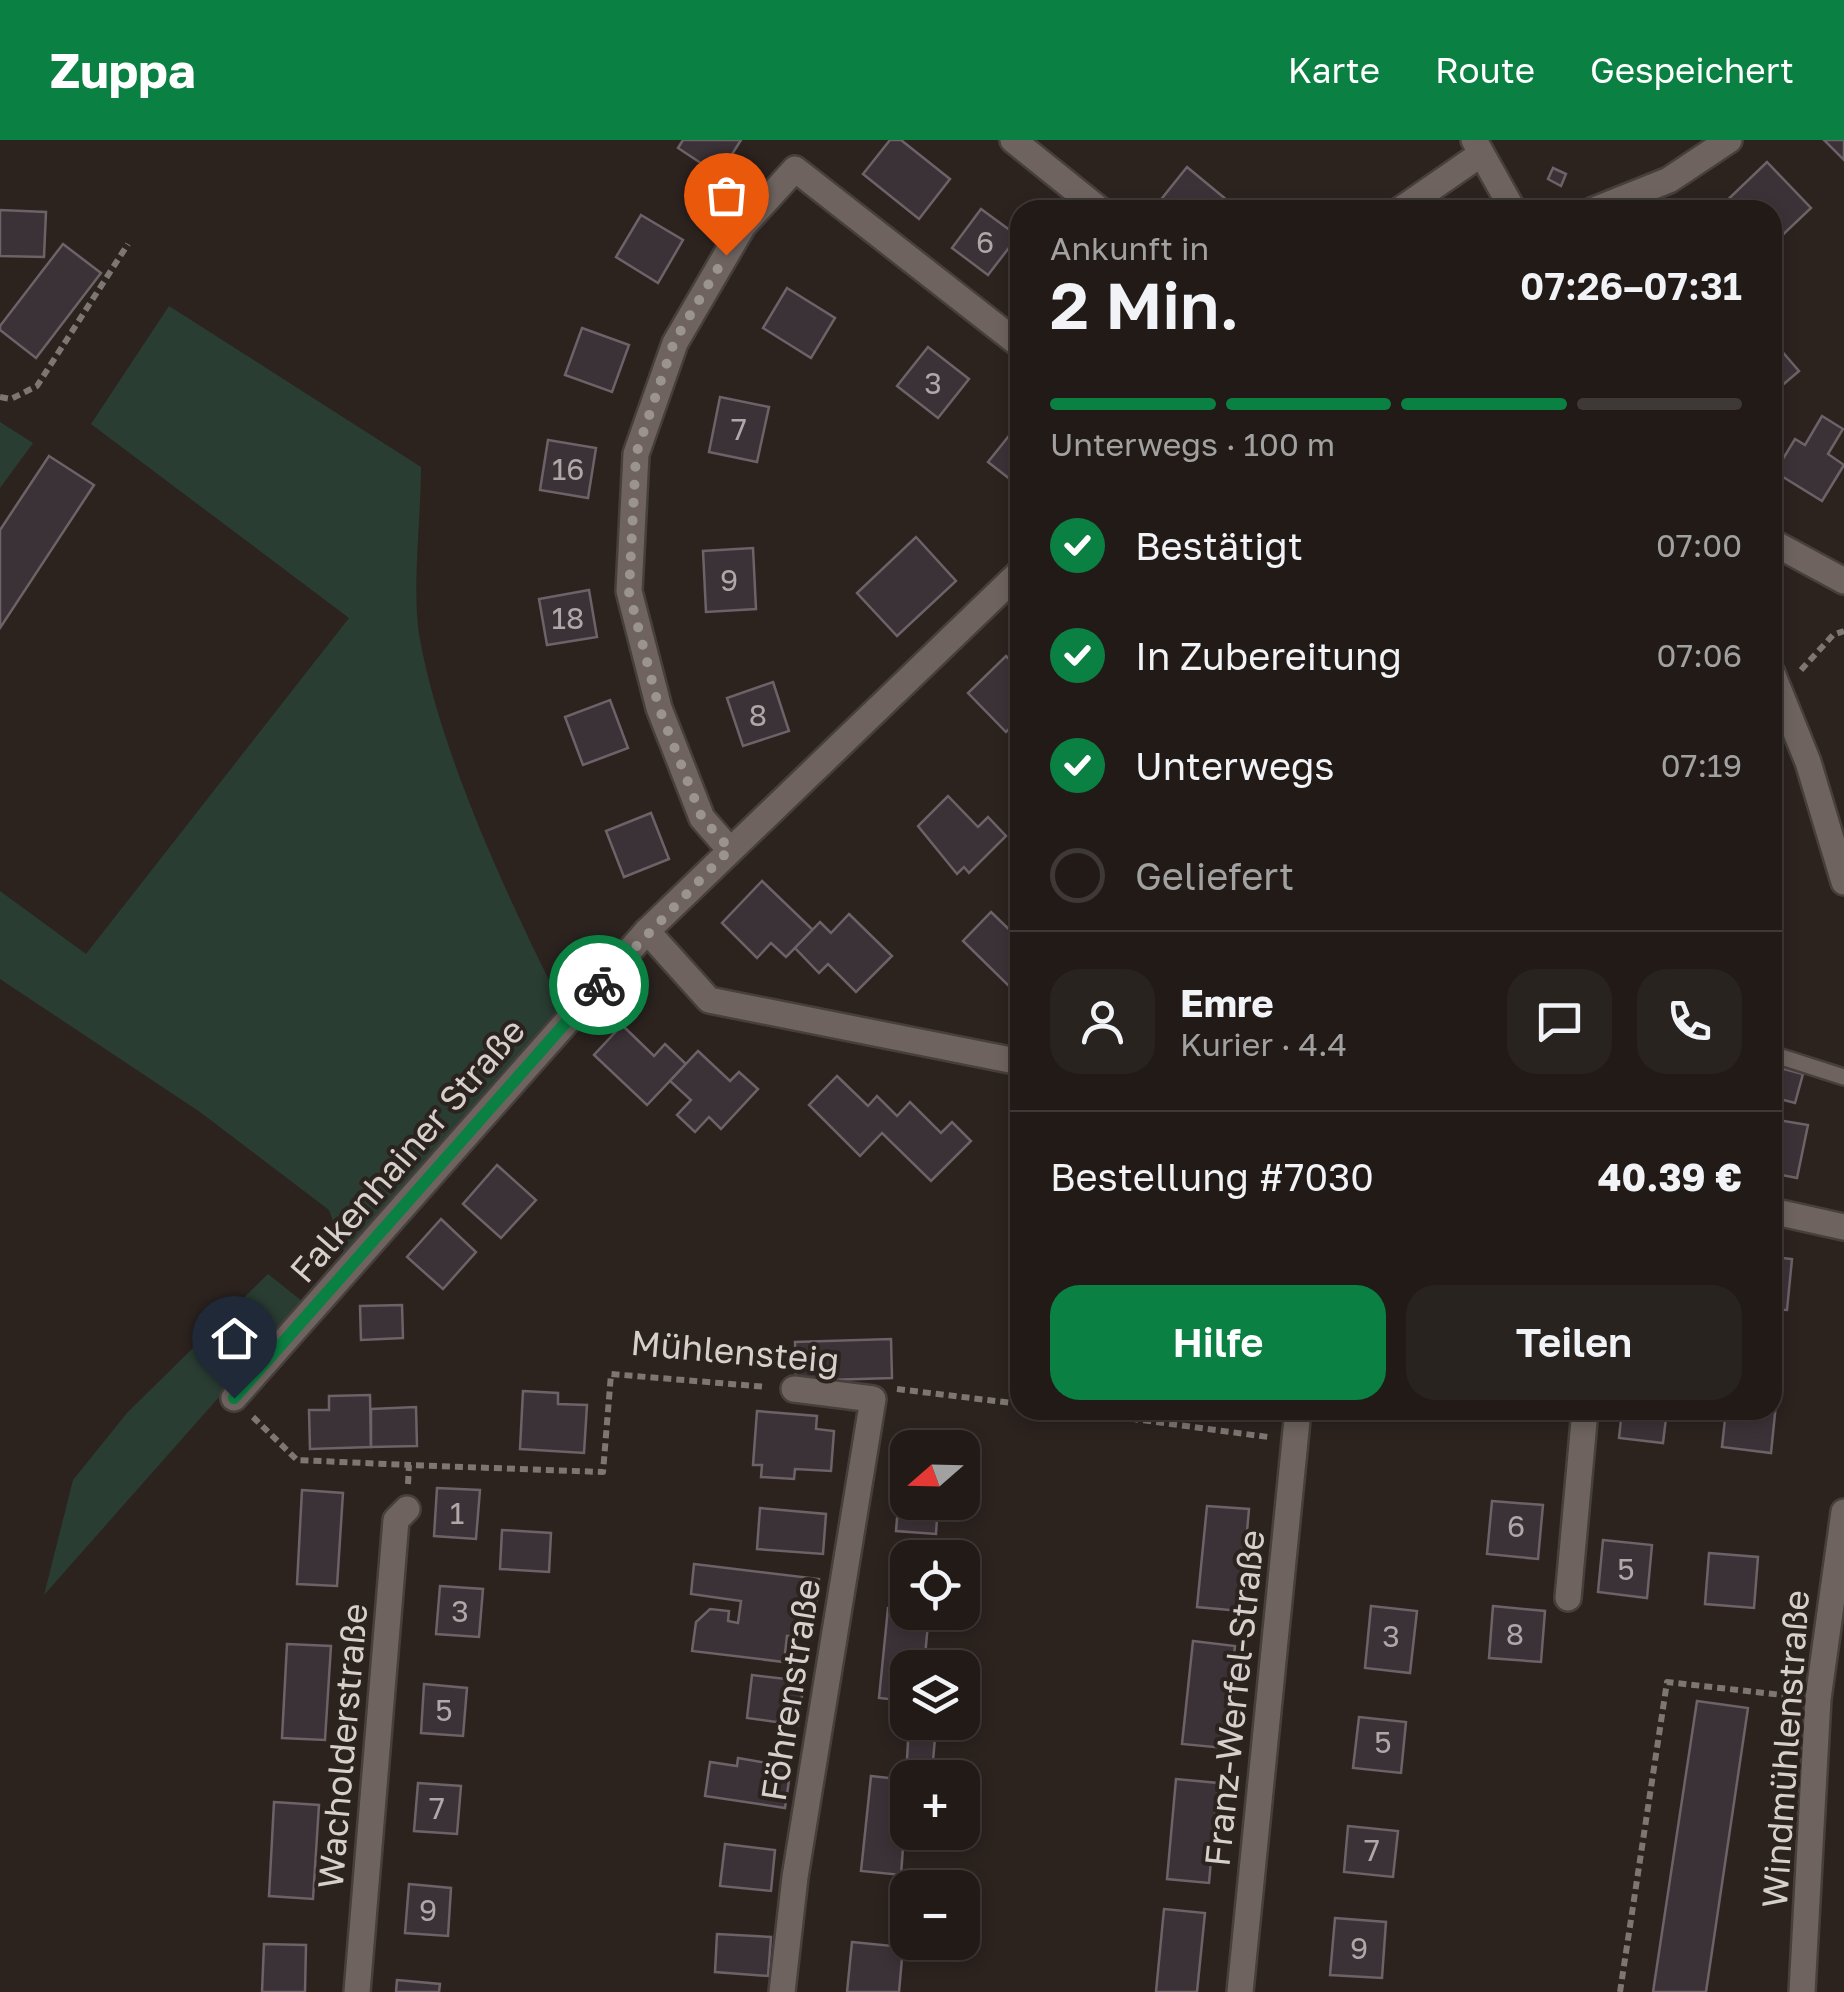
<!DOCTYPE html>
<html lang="de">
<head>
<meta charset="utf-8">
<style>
	body { margin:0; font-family:"Golos Text",sans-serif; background:#292320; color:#f1f3f6; height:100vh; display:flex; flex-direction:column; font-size:38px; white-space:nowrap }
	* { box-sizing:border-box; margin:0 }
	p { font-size:32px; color:#a2a1a1 }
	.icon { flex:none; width:55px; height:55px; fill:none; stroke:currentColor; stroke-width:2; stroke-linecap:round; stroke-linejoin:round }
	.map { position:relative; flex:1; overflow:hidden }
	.sheet { position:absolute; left:1010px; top:60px; width:772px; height:1220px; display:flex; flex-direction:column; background:#211a17; border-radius:30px; box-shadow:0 5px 15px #0003,0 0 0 2px #3e3836 }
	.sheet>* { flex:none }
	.needle { width:65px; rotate:250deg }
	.controls { position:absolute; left:890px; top:1290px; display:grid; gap:20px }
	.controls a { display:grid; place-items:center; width:90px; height:90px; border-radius:20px; background:#211a17; box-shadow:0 5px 15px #0003,0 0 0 2px #3e3836; font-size:50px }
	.pin { position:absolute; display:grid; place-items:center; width:85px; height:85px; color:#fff; margin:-102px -42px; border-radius:50% 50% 50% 0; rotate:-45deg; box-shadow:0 0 10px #0007 }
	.pin .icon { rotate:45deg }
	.courier { position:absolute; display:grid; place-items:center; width:100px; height:100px; margin:-50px; border:8px solid #0b8043; border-radius:50%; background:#fff; color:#222; box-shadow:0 2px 12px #0007 }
	.headline em { font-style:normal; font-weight:600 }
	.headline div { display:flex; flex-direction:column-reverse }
	.headline { display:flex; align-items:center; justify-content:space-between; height:170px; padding:0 40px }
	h1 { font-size:65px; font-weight:600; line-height:75px }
	.bar { display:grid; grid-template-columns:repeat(4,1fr); gap:15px 10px; align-content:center; height:120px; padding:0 40px }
	.bar i { height:12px; border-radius:8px; background:#3e3836 }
	.bar .current { background:#0b8043 }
	.bar p { grid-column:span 4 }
	.line { display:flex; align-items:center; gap:25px; padding:0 40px; border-top:2px solid #3e3836 }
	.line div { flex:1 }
	.round { display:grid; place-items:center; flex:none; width:105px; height:105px; border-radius:30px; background:#292320 }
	ol { padding:0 40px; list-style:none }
	li { display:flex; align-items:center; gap:30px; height:110px }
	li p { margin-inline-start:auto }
	li .icon { padding:10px; border-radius:50%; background:#0b8043; color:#fff; stroke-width:4 }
	li:last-child { color:#a2a1a1 }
	li i { width:55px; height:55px; border:5px solid #3e3836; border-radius:50% }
	.action { display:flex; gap:20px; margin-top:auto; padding:20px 40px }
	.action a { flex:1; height:115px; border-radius:30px; background:#0b8043; color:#fff; font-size:40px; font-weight:600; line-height:115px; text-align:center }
	.action a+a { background:#292320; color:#f1f3f6 }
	header { display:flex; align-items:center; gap:60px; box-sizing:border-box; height:140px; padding:0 50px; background:#0b8043; color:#fff }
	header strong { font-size:48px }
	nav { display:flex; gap:55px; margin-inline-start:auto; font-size:35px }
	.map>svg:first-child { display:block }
	.green { fill:#2a3d33 }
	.building { fill:#3b3237; stroke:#6c6268; stroke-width:2.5 }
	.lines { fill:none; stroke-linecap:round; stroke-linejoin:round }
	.service-casing { stroke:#463f3c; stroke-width:20 }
	.minor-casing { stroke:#463f3c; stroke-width:30 }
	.path { stroke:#7e7672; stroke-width:6; stroke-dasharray:8 5; stroke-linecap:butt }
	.service { stroke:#6e635f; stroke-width:15 }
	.minor { stroke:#6e635f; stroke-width:25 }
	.done { stroke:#9a9390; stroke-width:10; stroke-dasharray:0 18 }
	.route { stroke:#0b8043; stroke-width:12 }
	.labels { text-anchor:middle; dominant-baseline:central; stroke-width:8; stroke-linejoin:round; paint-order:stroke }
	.number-label { font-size:30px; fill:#afa8a8 }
	.street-label { font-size:35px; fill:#d6d0cd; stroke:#2c231f }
</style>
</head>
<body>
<header>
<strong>Zuppa</strong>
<nav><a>Karte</a><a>Route</a><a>Gespeichert</a></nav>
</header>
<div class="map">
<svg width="1844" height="1852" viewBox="0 0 1844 1852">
	<rect width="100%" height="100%" fill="#2c231f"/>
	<!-- green -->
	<g class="green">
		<path d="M169,166L421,327C421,376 412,448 419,494C439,612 510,763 564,870L347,1120L329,1070L200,972L0,839V751L86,814L349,478L91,284Z"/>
		<path d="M0,282L33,303L0,348Z"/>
		<path d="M268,1134L303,1162L44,1455L73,1340L127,1273Z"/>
	</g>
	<!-- building -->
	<g class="building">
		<path d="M683,0H741L719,35L678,8Z"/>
		<path d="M890,0H901L950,39L919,79L863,34Z"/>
		<path d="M1824,0H1844V20Z"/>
		<path d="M1767,22L1811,68L1772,105V70H1717Z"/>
		<path d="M1187,27L1239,70H1170L1159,62Z"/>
		<path d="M1553,28L1566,34L1561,46L1548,39Z"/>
		<path d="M981,69L1018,96L988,135L952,108Z"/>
		<path d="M0,70L46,72L44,117L0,116Z"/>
		<path d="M641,75L683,100L658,143L616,117Z"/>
		<path d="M63,104L101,133L36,218L0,190V186Z"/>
		<path d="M787,148L835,178L811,218L763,188Z"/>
		<path d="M582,188L629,205L612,252L565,235Z"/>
		<path d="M928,207L969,239L938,278L897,246Z"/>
		<path d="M1780,209L1799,231L1772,254V216Z"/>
		<path d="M720,257L769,267L757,322L709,312Z"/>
		<path d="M1822,276L1843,289L1828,314L1844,325L1822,361L1775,332L1795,299L1805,305Z"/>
		<path d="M1020,282V347L988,322Z"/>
		<path d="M548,300L596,308L588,358L540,350Z"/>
		<path d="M49,316L94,345L0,488V390Z"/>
		<path d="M916,397L956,441L897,496L857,453Z"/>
		<path d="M753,408L756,469L706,472L703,411Z"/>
		<path d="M589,450L597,497L547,505L539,459Z"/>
		<path d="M1006,516L1020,530V578L1006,592L968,553Z"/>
		<path d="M773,542L789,591L743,606L727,558Z"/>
		<path d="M610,560L628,608L583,625L565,577Z"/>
		<path d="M948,656L978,687L988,677L1006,696L969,733L964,727L957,734L918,686Z"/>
		<path d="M651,673L669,719L624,737L606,691Z"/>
		<path d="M762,741L813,790L786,817L771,803L757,818L722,783Z"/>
		<path d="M991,772L1020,800V848L1016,853L963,801Z"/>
		<path d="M849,774L892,816L856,852L828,824L819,833L795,808L820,782L831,793Z"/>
		<path d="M622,885L654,916L665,904L686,924L647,965L594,915Z"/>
		<path d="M698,911L730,941L739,932L758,949L721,989L709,977L695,992L677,975L691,960L670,941Z"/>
		<path d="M1772,926L1803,934L1795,963L1772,957Z"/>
		<path d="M837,936L868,966L877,956L897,976L910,962L941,993L952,982L971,1001L931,1041L882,993L860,1016L809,965Z"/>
		<path d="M1772,979L1808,985L1797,1038L1772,1033Z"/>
		<path d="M497,1025L536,1060L501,1098L463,1064Z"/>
		<path d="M441,1079L476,1112L443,1149L407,1117Z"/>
		<path d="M1772,1117L1792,1119L1787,1170L1772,1169Z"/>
		<path d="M402,1165L403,1198L361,1200L360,1166Z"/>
		<path d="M891,1199L892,1238L796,1241L795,1202Z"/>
		<path d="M523,1251L558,1253V1264L587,1265L584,1313L520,1309Z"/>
		<path d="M370,1255L371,1307L310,1309L309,1270H329V1256Z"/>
		<path d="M1772,1263L1776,1264L1771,1313L1722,1307L1726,1270H1772Z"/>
		<path d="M416,1267L417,1306L371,1307V1269Z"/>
		<path d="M1489,1270H1537L1536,1279L1489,1274Z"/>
		<path d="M1622,1270H1667L1663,1303L1619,1298Z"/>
		<path d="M757,1271L817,1276L816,1289L834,1291L831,1331L795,1329L794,1339L761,1337L762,1325H753Z"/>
		<path d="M904,1295L963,1300L962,1308H908V1362H938L936,1394L896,1391Z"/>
		<path d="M437,1348L480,1350L476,1399L434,1396Z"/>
		<path d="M302,1350L343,1353L337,1446L297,1444Z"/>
		<path d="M1492,1361L1543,1365L1538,1419L1487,1414Z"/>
		<path d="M1207,1366L1249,1369L1240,1471L1197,1467Z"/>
		<path d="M760,1368L826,1374L823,1414L757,1409Z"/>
		<path d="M502,1390L551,1393L549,1432L500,1429Z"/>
		<path d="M1603,1400L1652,1405L1647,1458L1598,1452Z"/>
		<path d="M1709,1413L1758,1417L1754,1468L1705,1464Z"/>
		<path d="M694,1424L819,1439L812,1499L787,1496L784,1522L692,1511L696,1482L710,1469L729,1471L728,1481L738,1483L741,1461L691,1454Z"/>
		<path d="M440,1446L483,1449L479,1497L436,1494Z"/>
		<path d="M1371,1466L1417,1471L1410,1533L1365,1528Z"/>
		<path d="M1493,1466L1545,1471L1541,1522L1489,1518Z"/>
		<path d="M888,1468L929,1472L924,1528H908V1561L879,1558Z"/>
		<path d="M1193,1501L1235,1506L1224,1608L1182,1604Z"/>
		<path d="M287,1504L331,1506L325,1600L282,1598Z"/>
		<path d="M752,1535L804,1541L798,1585L747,1578Z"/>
		<path d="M424,1544L467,1548L463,1596L421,1593Z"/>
		<path d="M1697,1561L1748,1568L1706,1852H1653Z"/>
		<path d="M1359,1577L1406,1582L1401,1633L1353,1628Z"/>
		<path d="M909,1585L936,1587L933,1621L907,1619Z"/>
		<path d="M738,1618L791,1627L785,1668L705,1656L710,1622L737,1626Z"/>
		<path d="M871,1636L908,1640L901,1735L861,1731Z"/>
		<path d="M1176,1639L1218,1643L1209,1743L1167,1739Z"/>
		<path d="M418,1643L461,1646L457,1694L414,1691Z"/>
		<path d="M274,1662L319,1665L313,1759L269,1756Z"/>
		<path d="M1348,1686L1398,1691L1393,1737L1344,1732Z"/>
		<path d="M725,1704L775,1710L771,1751L720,1746Z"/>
		<path d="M409,1744L451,1748L448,1796L405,1793Z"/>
		<path d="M1164,1769L1205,1773L1197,1852H1156Z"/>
		<path d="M1335,1778L1386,1782L1382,1838L1330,1835Z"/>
		<path d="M717,1794L771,1797L768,1836L715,1832Z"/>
		<path d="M852,1802L903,1807L899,1852H847Z"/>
		<path d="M264,1804L306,1805L305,1852H262Z"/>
		<path d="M397,1840L440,1844L439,1852H396Z"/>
	</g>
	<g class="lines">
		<defs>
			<path id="service" d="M1772,914L1844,937"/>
			<g id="minor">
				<path d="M1013,0L1100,70"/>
				<path d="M1474,0L1513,70"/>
				<path d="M1400,70L1481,14"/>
				<path d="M1594,70L1669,40L1729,0"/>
				<path d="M1772,402L1844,441"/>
				<path d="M1772,533L1808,622L1844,742"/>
				<path d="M729,709L702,678L659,568L629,451L636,314L675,203L743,86L795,29L1020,205"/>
				<path d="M647,791L709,860L1020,922"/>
				<path d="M1772,1071L1844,1087"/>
				<path d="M234,1258L647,791L1020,432"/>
				<path d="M1568,1458L1585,1270"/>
				<path d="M357,1852L396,1380L407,1369"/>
				<path d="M782,1852L795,1737L873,1259L794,1249"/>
				<path d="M1240,1852L1298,1270"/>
				<path d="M1802,1852L1818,1559L1844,1372"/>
			</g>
		</defs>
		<!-- service casing -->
		<use href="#service" class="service-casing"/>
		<!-- minor casing -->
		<use href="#minor" class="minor-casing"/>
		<!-- path -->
		<g class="path">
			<path d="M0,257L11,259L37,246L128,104"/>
			<path d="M1801,530L1833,495L1844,491"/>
			<path d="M897,1249L1020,1264"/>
			<path d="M1066,1270L1268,1297"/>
			<path d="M253,1277L297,1320L409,1325"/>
			<path d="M408,1344L409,1325L603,1332L611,1234L767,1247"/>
			<path d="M1620,1852L1667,1542L1791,1556"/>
		</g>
		<!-- service -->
		<use href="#service" class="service"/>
		<!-- minor -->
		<use href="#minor" class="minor"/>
	</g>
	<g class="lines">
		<!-- done -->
		<path class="done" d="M599,845L730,709L702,678L659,568L629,452L636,314L674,202L726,115"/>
		<!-- route -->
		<path class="route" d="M234,1258L599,845"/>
	</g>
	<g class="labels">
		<!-- number labels -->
		<g class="number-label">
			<text x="985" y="102">6</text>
			<text x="933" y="243">3</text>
			<text x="739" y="289">7</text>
			<text x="568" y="329">16</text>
			<text x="729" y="440">9</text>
			<text x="568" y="478">18</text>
			<text x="758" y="575">8</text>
			<text x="457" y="1373">1</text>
			<text x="1516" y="1386">6</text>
			<text x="1626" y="1429">5</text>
			<text x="460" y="1471">3</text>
			<text x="1515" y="1494">8</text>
			<text x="1391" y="1496">3</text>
			<text x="444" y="1570">5</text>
			<text x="1383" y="1602">5</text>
			<text x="437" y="1668">7</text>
			<text x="1372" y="1710">7</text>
			<text x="428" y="1770">9</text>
			<text x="1359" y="1808">9</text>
		</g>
		<!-- street labels -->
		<g class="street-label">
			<text transform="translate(407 1010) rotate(-49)">Falkenhainer Straße</text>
			<text transform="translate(735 1211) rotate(5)">Mühlensteig</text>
			<text transform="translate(790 1550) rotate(-81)">Föhrenstraße</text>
			<text transform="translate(1234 1558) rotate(-84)">Franz-Werfel-Straße</text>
			<text transform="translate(342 1606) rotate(-85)">Wacholderstraße</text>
			<text transform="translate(1785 1609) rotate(-86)">Windmühlenstraße</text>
		</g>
	</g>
</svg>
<div class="controls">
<a><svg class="needle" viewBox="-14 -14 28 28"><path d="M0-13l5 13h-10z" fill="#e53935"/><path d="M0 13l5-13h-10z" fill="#a2a1a1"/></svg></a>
<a><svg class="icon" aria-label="locate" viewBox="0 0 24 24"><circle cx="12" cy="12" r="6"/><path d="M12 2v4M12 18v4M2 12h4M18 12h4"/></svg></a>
<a><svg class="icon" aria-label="layers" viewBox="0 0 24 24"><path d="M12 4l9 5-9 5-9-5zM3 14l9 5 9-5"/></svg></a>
<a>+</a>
<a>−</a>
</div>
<div class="pin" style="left:726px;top:115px;background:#ea580c"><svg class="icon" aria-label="bag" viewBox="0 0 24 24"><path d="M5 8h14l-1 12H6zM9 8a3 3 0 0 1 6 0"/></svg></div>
<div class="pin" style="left:234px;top:1258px;background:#1f2937"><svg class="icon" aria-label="home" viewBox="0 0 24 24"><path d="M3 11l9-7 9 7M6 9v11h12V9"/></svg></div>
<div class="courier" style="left:599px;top:845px"><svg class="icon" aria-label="bike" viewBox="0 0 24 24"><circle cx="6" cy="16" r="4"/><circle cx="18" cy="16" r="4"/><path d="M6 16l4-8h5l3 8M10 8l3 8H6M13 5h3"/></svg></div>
<section class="sheet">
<div class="headline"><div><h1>2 Min.</h1><p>Ankunft in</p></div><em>07:26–07:31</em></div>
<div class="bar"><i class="current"></i><i class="current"></i><i class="current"></i><i></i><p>Unterwegs · 100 m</p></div>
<ol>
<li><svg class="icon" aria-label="check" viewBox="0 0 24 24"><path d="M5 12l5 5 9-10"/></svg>Bestätigt<p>07:00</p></li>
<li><svg class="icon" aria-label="check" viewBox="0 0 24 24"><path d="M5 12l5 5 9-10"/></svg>In Zubereitung<p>07:06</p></li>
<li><svg class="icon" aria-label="check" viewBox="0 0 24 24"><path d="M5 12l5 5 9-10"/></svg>Unterwegs<p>07:19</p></li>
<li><i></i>Geliefert</li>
</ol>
<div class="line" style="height:180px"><a class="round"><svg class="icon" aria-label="person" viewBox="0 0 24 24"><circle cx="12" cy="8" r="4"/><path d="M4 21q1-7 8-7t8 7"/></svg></a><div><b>Emre</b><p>Kurier · 4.4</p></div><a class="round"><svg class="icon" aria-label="chat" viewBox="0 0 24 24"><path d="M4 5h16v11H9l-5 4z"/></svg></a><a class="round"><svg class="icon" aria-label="phone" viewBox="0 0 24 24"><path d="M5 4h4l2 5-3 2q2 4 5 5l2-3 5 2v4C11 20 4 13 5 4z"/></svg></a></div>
<div class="line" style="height:130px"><div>Bestellung #7030</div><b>40.39 €</b></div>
<div class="action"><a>Hilfe</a><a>Teilen</a></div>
</section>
</div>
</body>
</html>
